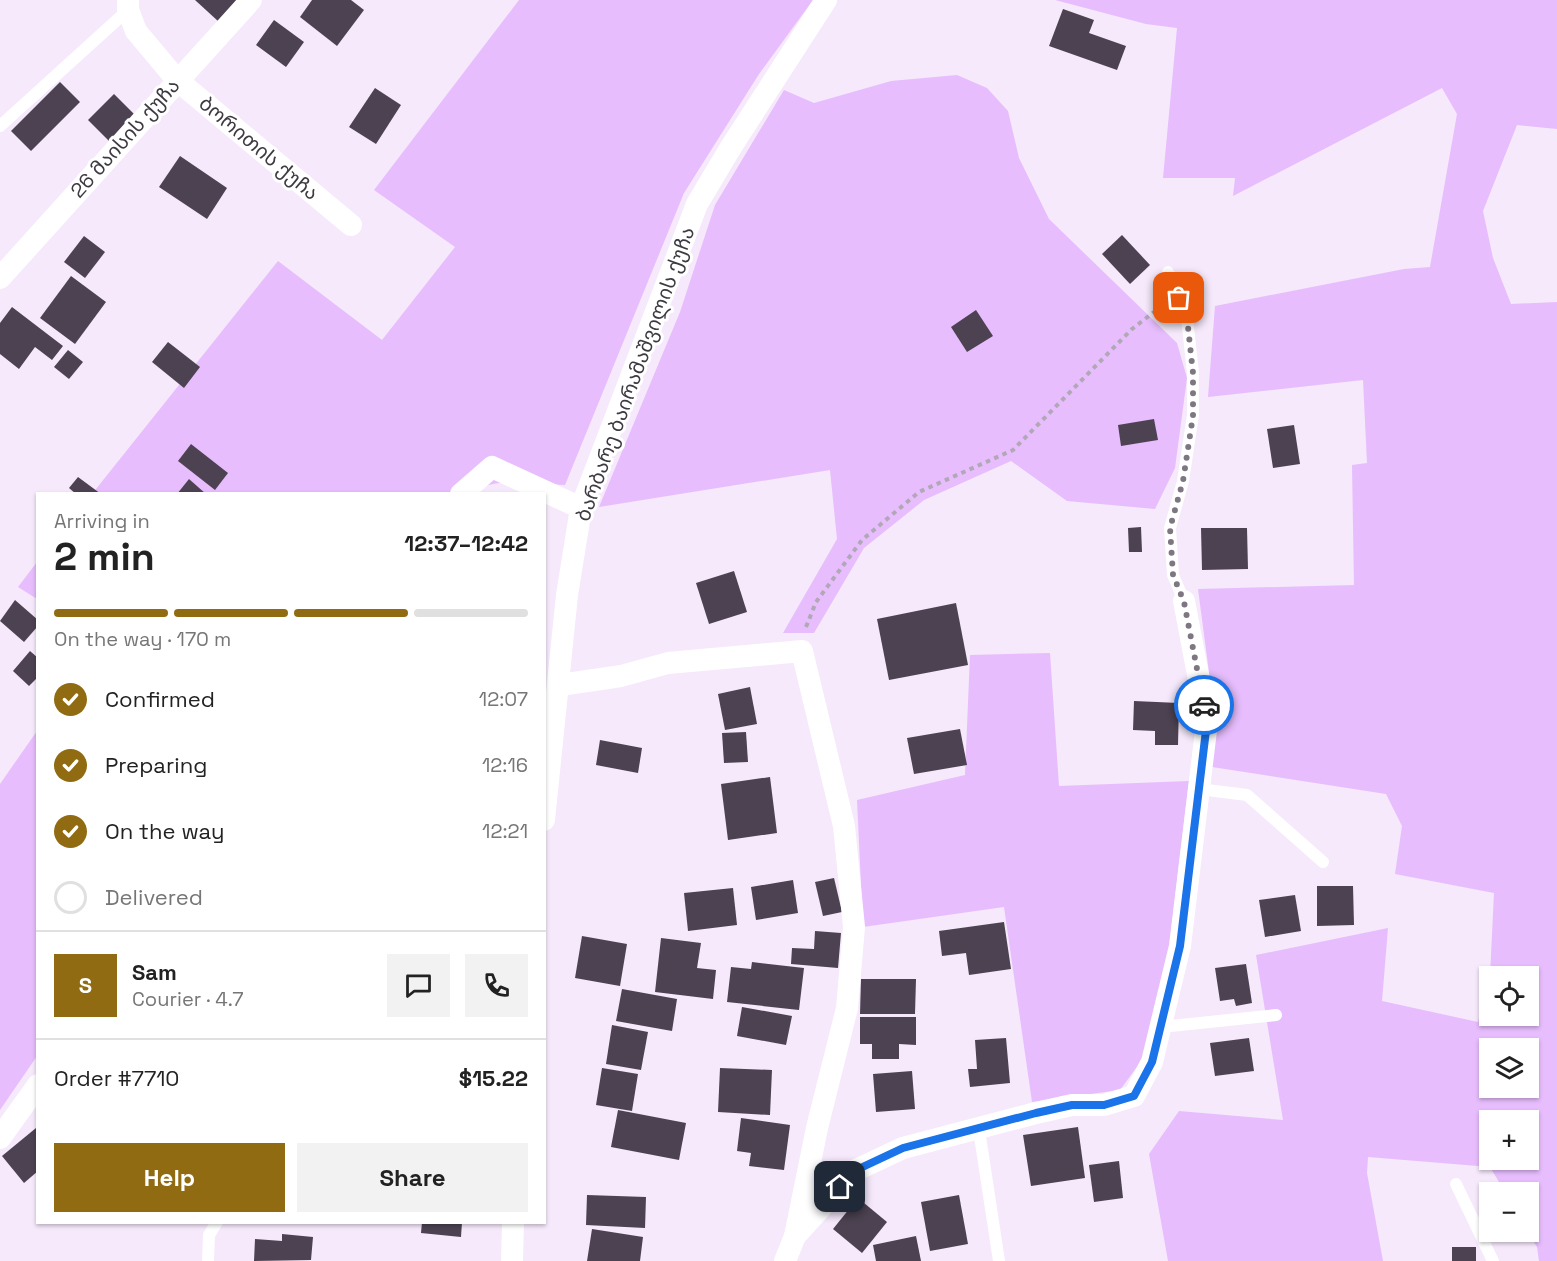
<!DOCTYPE html>
<html lang="en">
<head>
<meta charset="utf-8">
<style>
	body { margin:0; font-family:"Space Grotesk","Noto Sans Georgian",sans-serif; background:#f2f2f2; color:#222; height:100vh; display:flex; flex-direction:column; font-size:22px; white-space:nowrap }
	* { box-sizing:border-box; margin:0 }
	p { font-size:20px; color:#767676 }
	.icon { flex:none; width:33px; height:33px; fill:none; stroke:currentColor; stroke-width:2; stroke-linecap:round; stroke-linejoin:round }
	.map { position:relative; flex:1; overflow:hidden }
	.panel { position:absolute; left:36px; top:492px; width:510px; height:732px; display:flex; flex-direction:column; background:#fff; border-radius:0px; box-shadow:0 2px 4px #0004 }
	.panel>* { flex:none }
	.controls { position:absolute; left:1479px; top:966px; display:grid; gap:12px }
	.controls a { display:grid; place-items:center; width:60px; height:60px; border-radius:0px; background:#fff; box-shadow:0 2px 4px #0004; font-size:30px }
	.pin { position:absolute; display:grid; place-items:center; width:51px; height:51px; color:#fff; margin:-26px; border-radius:12px; box-shadow:0 3px 9px #0006 }
	.courier { position:absolute; display:grid; place-items:center; width:60px; height:60px; margin:-30px; border:4px solid #1a73e8; border-radius:50%; background:#fff; color:#222; box-shadow:0 2px 8px #0007 }
	.summary em { font-style:normal; font-weight:800 }
	.summary div { display:flex; flex-direction:column-reverse }
	.summary { display:flex; align-items:center; justify-content:space-between; height:102px; padding:0 18px }
	h1 { font-size:39px; font-weight:800; line-height:45px }
	.bar { display:grid; grid-template-columns:repeat(4,1fr); gap:9px 6px; align-content:center; height:72px; padding:0 18px }
	.bar i { height:8px; border-radius:4px; background:#e0e0e0 }
	.bar .selected { background:#906b11 }
	.bar p { grid-column:span 4 }
	.line { display:flex; align-items:center; gap:15px; padding:0 18px; border-top:2px solid #e0e0e0 }
	.line div { flex:1 }
	.round { display:grid; place-items:center; flex:none; width:63px; height:63px; border-radius:0px; background:#f2f2f2 }
	ol { padding:0 18px; list-style:none }
	li { display:flex; align-items:center; gap:18px; height:66px }
	li p { margin-inline-start:auto }
	li .icon { padding:6px; border-radius:50%; background:#906b11; color:#fff; stroke-width:4 }
	li:last-child { color:#767676 }
	li i { width:33px; height:33px; border:3px solid #e0e0e0; border-radius:50% }
	.button { display:flex; gap:12px; margin-top:auto; padding:12px 18px }
	.button a { flex:1; height:69px; border-radius:0px; background:#906b11; color:#fff; font-size:24px; font-weight:800; line-height:69px; text-align:center }
	.button a+a { background:#f2f2f2; color:#222 }
	.map>svg:first-child { display:block }
	.green { fill:#e7bdfd; fill-rule:evenodd }
	.building { fill:#4c4251 }
	.lines { fill:none; stroke-linecap:round; stroke-linejoin:round }
	.path { stroke:#b1a8b6; stroke-width:4; stroke-dasharray:4.5 4.5; stroke-linecap:butt }
	.service { stroke:#fff; stroke-width:12 }
	.minor { stroke:#fff; stroke-width:22 }
	.done { stroke:#7e7782; stroke-width:6; stroke-dasharray:0 10.8 }
	.route { stroke:#1a73e8; stroke-width:8 }
	.labels { text-anchor:middle; dominant-baseline:central; stroke-width:6; stroke-linejoin:round; paint-order:stroke }
	.street-label { font-size:20px; fill:#3e3a41; stroke:#fff }
</style>
</head>
<body>
<div class="map">
<svg width="1557" height="1261" viewBox="0 0 1557 1261">
	<rect width="100%" height="100%" fill="#f5e9fb"/>
	<!-- green -->
	<g class="green">
		<path d="M519,0H813L759,74L684,193L565,485C537,484 494,475 471,494H92L278,261L382,340L455,247L374,190Z"/>
		<path d="M1055,0H1557V129L1517,125L1483,211L1493,258L1511,304L1557,302V1261H1539L1537,1247L1528,1232V1192H1505L1490,1167L1368,1157L1367,1173L1383,1261H1168L1149,1154L1179,1111L1283,1120L1256,955L1388,928L1382,1001L1478,1022L1489,977L1490,1016H1528V976H1490L1494,893L1395,874L1402,826L1386,794L1212,767L1215,718L1198,589L1354,585L1352,465L1367,463L1363,380L1208,397L1215,306L1404,269L1430,267L1457,114L1442,88L1233,196L1235,178H1163L1177,28L1146,24ZM1490,1048H1528V1088H1490ZM1490,1120H1528V1160H1490Z"/>
		<path d="M957,75L987,88L1008,111L1019,158L1049,219L1177,343L1187,378L1175,468L1155,509L1067,501L1011,461L924,500L864,548L814,633H783L837,539L830,470L599,507L680,312L715,205L784,90L814,103L891,81Z"/>
		<path d="M37,562V599L18,587Z"/>
		<path d="M1050,653L1059,786L1189,781L1164,990L1142,1060L1120,1090L1032,1102L1004,907L863,927L857,800L965,775L970,655Z"/>
		<path d="M37,731V1056L0,1110V784Z"/>
	</g>
	<!-- building -->
	<g class="building">
		<path d="M195,0H239L219,22Z"/>
		<path d="M312,0H351L364,10L337,46L300,17Z"/>
		<path d="M1063,9L1094,20L1089,33L1126,46L1117,70L1049,46Z"/>
		<path d="M274,20L304,42L286,67L256,45Z"/>
		<path d="M60,82L80,102L31,151L11,131Z"/>
		<path d="M375,88L401,105L376,144L349,127Z"/>
		<path d="M114,94L136,116L110,142L88,120Z"/>
		<path d="M180,156L227,188L207,219L159,187Z"/>
		<path d="M1122,235L1150,265L1130,284L1102,254Z"/>
		<path d="M84,236L105,252L85,278L64,262Z"/>
		<path d="M71,276L106,302L75,344L40,318Z"/>
		<path d="M12,307L63,346L52,360L35,347L19,369L0,354V323Z"/>
		<path d="M976,310L993,336L967,352L951,327Z"/>
		<path d="M168,342L200,367L184,388L152,362Z"/>
		<path d="M68,350L83,362L69,379L54,367Z"/>
		<path d="M1154,419L1158,440L1121,446L1118,425Z"/>
		<path d="M1294,425L1300,464L1273,468L1267,429Z"/>
		<path d="M191,444L228,473L215,490L178,461Z"/>
		<path d="M78,477L101,494H76L69,488Z"/>
		<path d="M189,479L206,494H177Z"/>
		<path d="M1141,527L1142,552H1129L1128,528Z"/>
		<path d="M1201,528H1247L1248,569L1202,570Z"/>
		<path d="M734,571L747,612L709,624L696,583Z"/>
		<path d="M15,600L38,620V626L24,642L0,621Z"/>
		<path d="M956,603L968,665L889,680L877,619Z"/>
		<path d="M30,651L38,658V677L29,686L13,671Z"/>
		<path d="M750,687L757,724L725,730L718,694Z"/>
		<path d="M1134,701L1179,703L1178,745H1155V731L1133,730Z"/>
		<path d="M960,729L967,765L914,774L907,738Z"/>
		<path d="M746,732L748,762L724,763L722,733Z"/>
		<path d="M600,740L642,748L638,773L596,765Z"/>
		<path d="M770,777L777,833L728,840L721,784Z"/>
		<path d="M834,878L842,912L823,916L815,882Z"/>
		<path d="M793,880L798,913L756,920L751,887Z"/>
		<path d="M1317,886H1353L1354,925L1317,926Z"/>
		<path d="M733,888L737,925L688,931L684,893Z"/>
		<path d="M1295,895L1301,931L1265,937L1259,900Z"/>
		<path d="M1004,922L1011,969L969,975L966,953L942,956L939,931Z"/>
		<path d="M815,931L841,933L838,968L791,964L792,948L814,949Z"/>
		<path d="M582,936L627,944L620,986L575,978Z"/>
		<path d="M661,938L701,943L697,968L716,970L713,999L655,992Z"/>
		<path d="M752,962L804,968L799,1010L727,1002L731,967L751,969Z"/>
		<path d="M1246,964L1252,1003L1236,1006L1234,999L1220,1001L1215,968Z"/>
		<path d="M861,979H916L915,1014H860Z"/>
		<path d="M622,989L677,999L672,1031L616,1021Z"/>
		<path d="M742,1007L792,1016L786,1045L737,1036Z"/>
		<path d="M860,1017H916V1045L899,1044V1059H872V1044H860Z"/>
		<path d="M612,1025L648,1032L641,1070L606,1064Z"/>
		<path d="M1006,1038L1010,1083L970,1087L968,1069H977L975,1040Z"/>
		<path d="M1249,1038L1254,1071L1215,1076L1210,1043Z"/>
		<path d="M602,1068L638,1074L632,1111L596,1105Z"/>
		<path d="M720,1068L772,1070L770,1115L718,1112Z"/>
		<path d="M912,1071L915,1109L876,1112L873,1074Z"/>
		<path d="M618,1110L686,1123L679,1160L611,1147Z"/>
		<path d="M741,1118L790,1125L784,1170L749,1166L751,1153L737,1151Z"/>
		<path d="M1078,1127L1085,1178L1031,1186L1023,1135Z"/>
		<path d="M36,1128L38,1171L24,1183L2,1156Z"/>
		<path d="M1119,1161L1123,1198L1094,1202L1089,1165Z"/>
		<path d="M587,1195L646,1197L645,1228L586,1225Z"/>
		<path d="M959,1195L968,1244L930,1251L921,1202Z"/>
		<path d="M858,1198L887,1222L862,1253L833,1229Z"/>
		<path d="M422,1222H462L461,1237L421,1233Z"/>
		<path d="M592,1229L643,1237L640,1261H587Z"/>
		<path d="M282,1234L313,1237L311,1260L254,1261L255,1239L282,1241Z"/>
		<path d="M916,1236L921,1261H876L873,1245Z"/>
		<rect x="1452" y="1247" width="24" height="14"/>
	</g>
	<g class="lines">
		<!-- path -->
		<path class="path" d="M806,627L816,602L862,540L919,492L1013,450L1132,329L1163,305"/>
		<!-- service -->
		<g class="service">
			<path d="M0,126L128,10"/>
			<path d="M1168,272L1187,318L1193,373V415L1183,481L1170,528L1173,575L1184,601"/>
			<path d="M1199,789L1247,795L1323,862"/>
			<path d="M1161,1027L1276,1015"/>
			<path d="M979,1130L999,1261"/>
			<path d="M1456,1184L1493,1261"/>
			<path d="M208,1261L209,1235L217,1222"/>
		</g>
		<!-- minor -->
		<g class="minor">
			<path d="M128,0V10L136,31L177,80L351,225"/>
			<path d="M0,278L251,0"/>
			<path d="M461,494L492,467L581,508"/>
			<path d="M560,685L621,676L668,663L802,651L844,826L854,927L847,1008L817,1128L795,1236L785,1261"/>
			<path d="M544,820L567,595L581,508L697,204L731,147L826,0"/>
			<path d="M0,1138L38,1085"/>
			<path d="M795,1236L854,1171L903,1148L1036,1113L1072,1105H1104L1134,1096L1152,1062L1180,946L1207,722L1184,601"/>
			<path d="M512,1261L513,1222"/>
		</g>
	</g>
	<g class="lines">
		<!-- done -->
		<path class="done" d="M1179,298L1187,318L1193,373V416L1183,481L1170,528L1173,575L1184,602L1204,705"/>
		<!-- route -->
		<path class="route" d="M840,1187L854,1171L903,1148L1036,1113L1072,1105H1104L1134,1096L1152,1062L1180,946L1207,722L1204,705"/>
	</g>
	<g class="labels">
		<!-- street labels -->
		<g class="street-label">
			<text transform="translate(125 138) rotate(-48)">26 მაისის ქუჩა</text>
			<text transform="translate(259 148) rotate(40)">ბორითის ქუჩა</text>
			<text transform="translate(635 374) rotate(-70)">ბარბარე ბაირამაშვილის ქუჩა</text>
		</g>
	</g>
</svg>
<div class="controls">
<a><svg class="icon" aria-label="locate" viewBox="0 0 24 24"><circle cx="12" cy="12" r="6"/><path d="M12 2v4M12 18v4M2 12h4M18 12h4"/></svg></a>
<a><svg class="icon" aria-label="layers" viewBox="0 0 24 24"><path d="M12 4l9 5-9 5-9-5zM3 14l9 5 9-5"/></svg></a>
<a>+</a>
<a>−</a>
</div>
<div class="pin" style="left:1179px;top:298px;background:#ea580c"><svg class="icon" aria-label="bag" viewBox="0 0 24 24"><path d="M5 8h14l-1 12H6zM9 8a3 3 0 0 1 6 0"/></svg></div>
<div class="pin" style="left:840px;top:1187px;background:#1f2937"><svg class="icon" aria-label="home" viewBox="0 0 24 24"><path d="M3 11l9-7 9 7M6 9v11h12V9"/></svg></div>
<div class="courier" style="left:1204px;top:705px"><svg class="icon" aria-label="car" viewBox="0 0 24 24"><path d="M5 17H2v-5l4-1 3-4h7l3 4 3 1v5h-3M9 17h6M6 11h13"/><circle cx="7" cy="17" r="2"/><circle cx="17" cy="17" r="2"/></svg></div>
<section class="panel">
<div class="summary"><div><h1>2 min</h1><p>Arriving in</p></div><em>12:37–12:42</em></div>
<div class="bar"><i class="selected"></i><i class="selected"></i><i class="selected"></i><i></i><p>On the way · 170 m</p></div>
<ol>
<li><svg class="icon" aria-label="check" viewBox="0 0 24 24"><path d="M5 12l5 5 9-10"/></svg>Confirmed<p>12:07</p></li>
<li><svg class="icon" aria-label="check" viewBox="0 0 24 24"><path d="M5 12l5 5 9-10"/></svg>Preparing<p>12:16</p></li>
<li><svg class="icon" aria-label="check" viewBox="0 0 24 24"><path d="M5 12l5 5 9-10"/></svg>On the way<p>12:21</p></li>
<li><i></i>Delivered</li>
</ol>
<div class="line" style="height:108px"><b class="round" style="background:#906b11;color:#fff">S</b><div><b>Sam</b><p>Courier · 4.7</p></div><a class="round"><svg class="icon" aria-label="chat" viewBox="0 0 24 24"><path d="M4 5h16v11H9l-5 4z"/></svg></a><a class="round"><svg class="icon" aria-label="phone" viewBox="0 0 24 24"><path d="M5 4h4l2 5-3 2q2 4 5 5l2-3 5 2v4C11 20 4 13 5 4z"/></svg></a></div>
<div class="line" style="height:78px"><div>Order #7710</div><b>$15.22</b></div>
<div class="button"><a>Help</a><a>Share</a></div>
</section>
</div>
</body>
</html>
